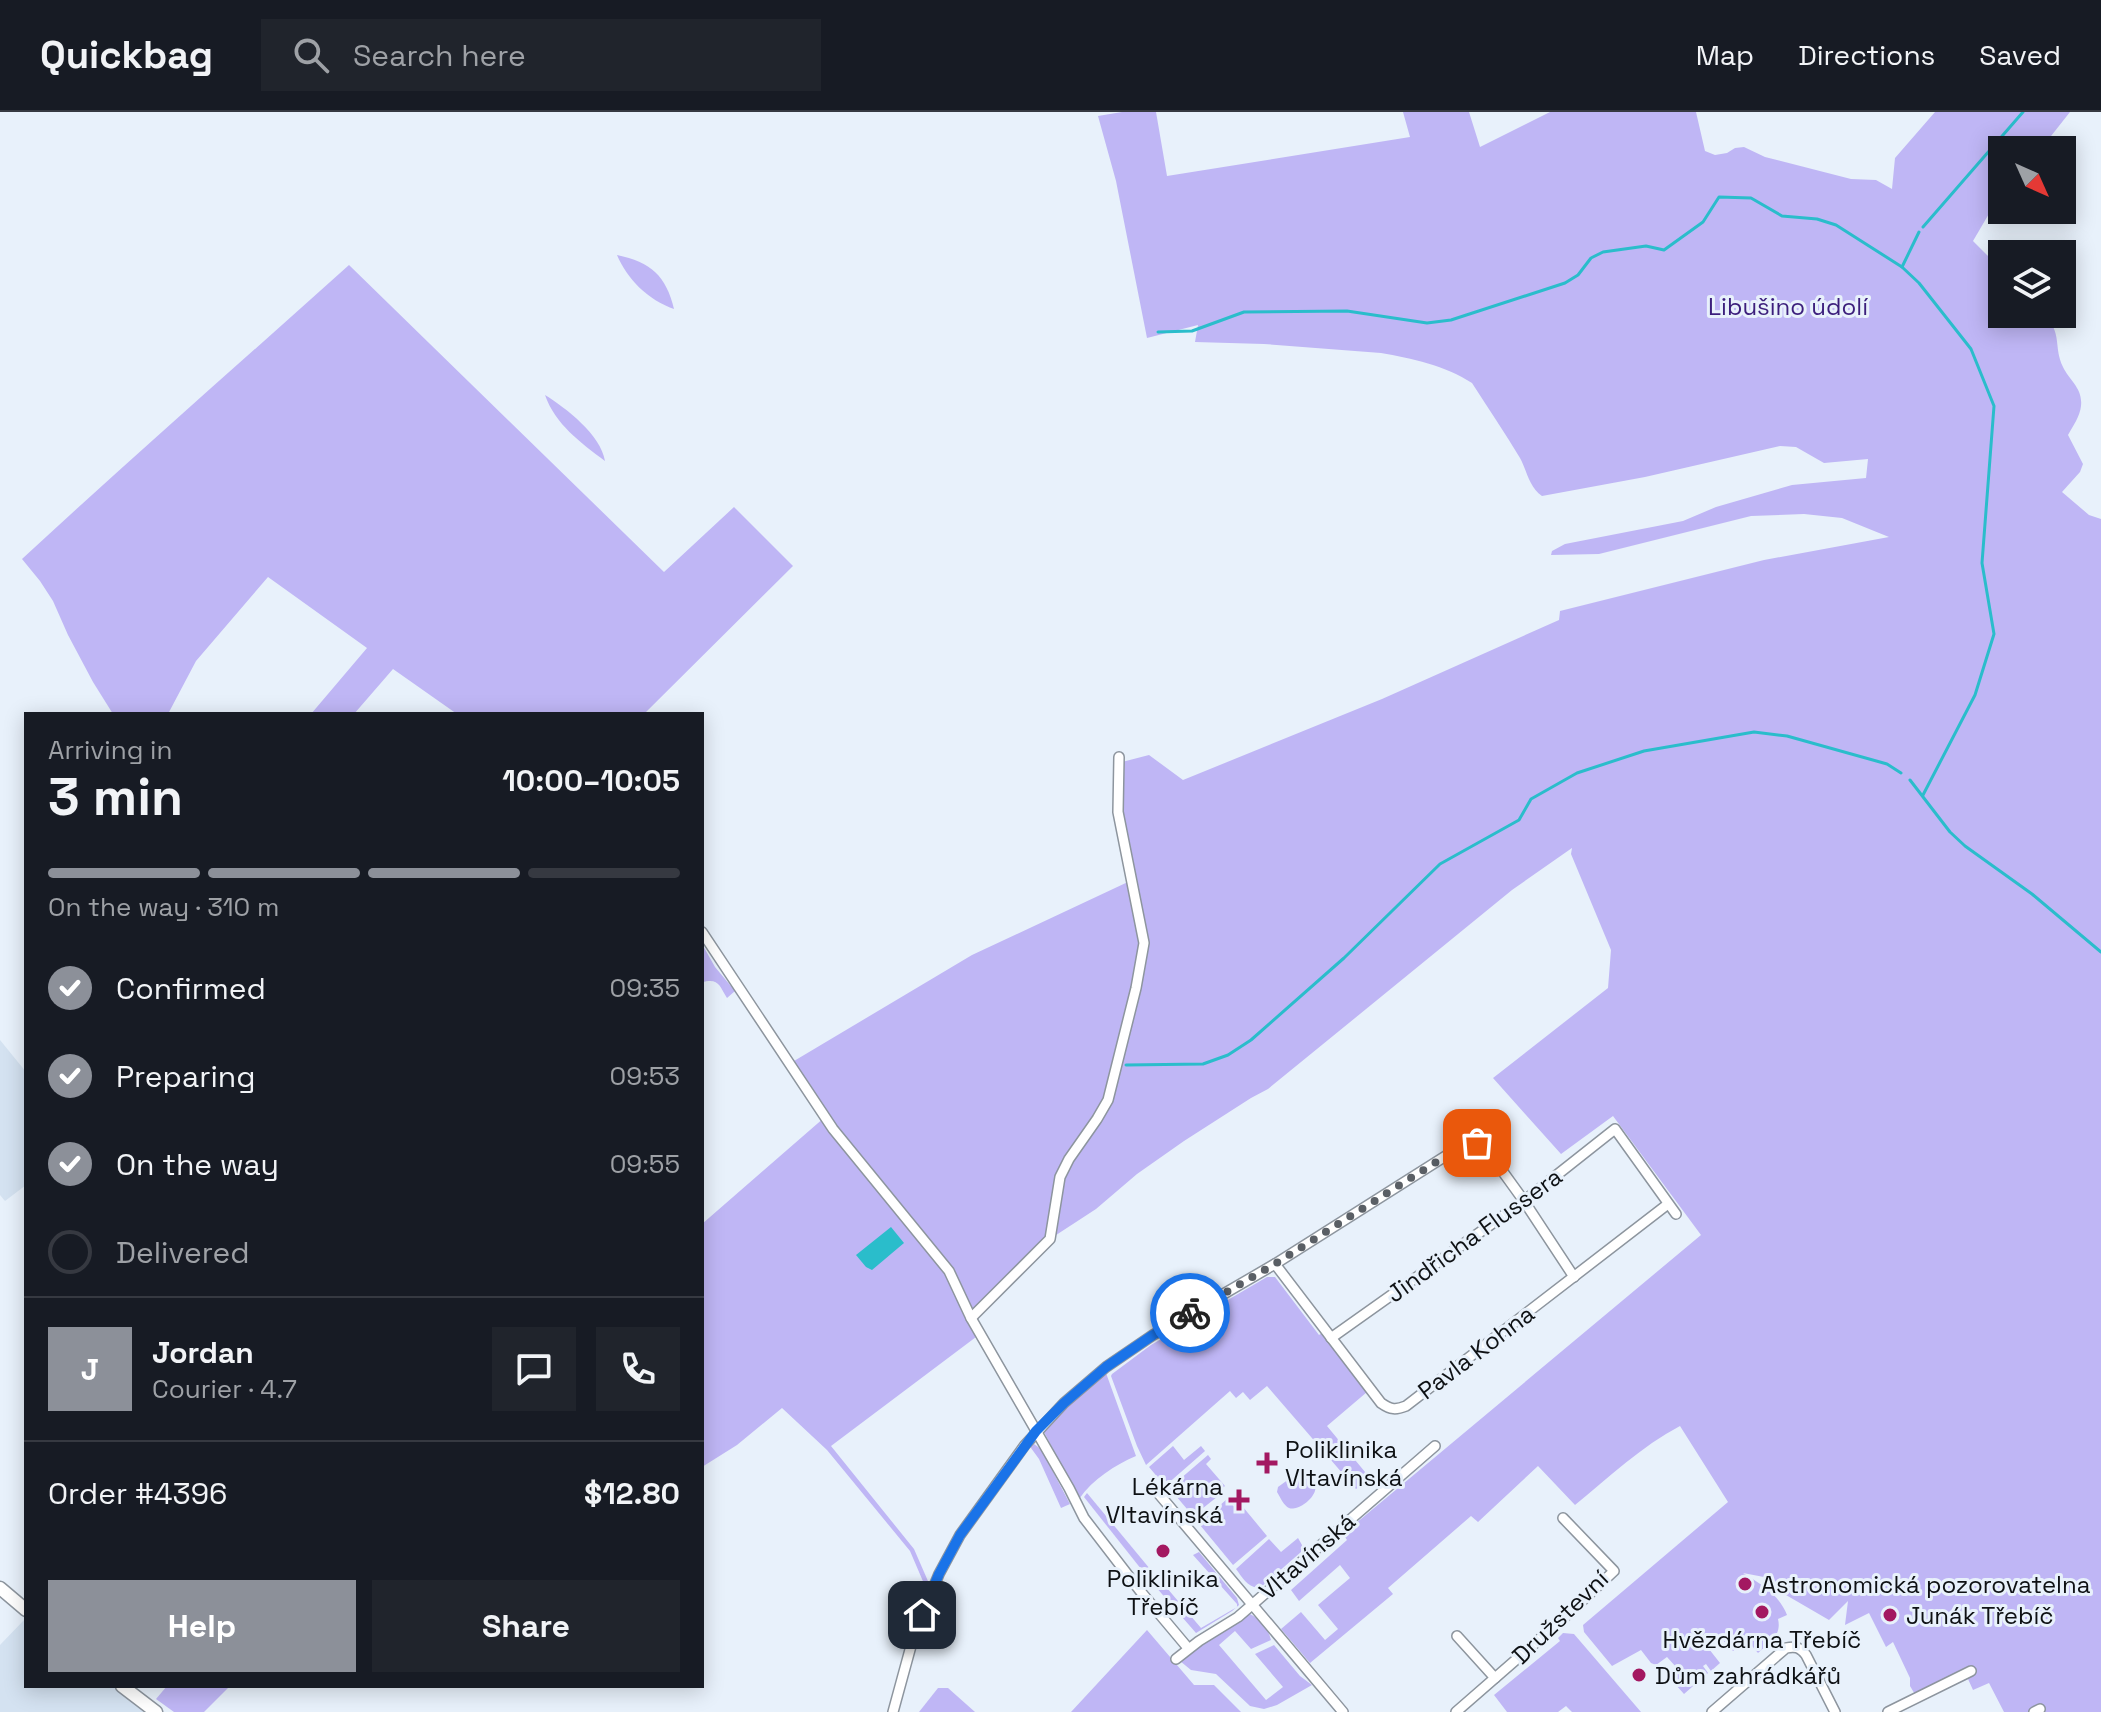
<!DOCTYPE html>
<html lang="en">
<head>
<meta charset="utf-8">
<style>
	body { margin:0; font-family:"Space Grotesk",sans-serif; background:#20242c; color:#f1f3f6; height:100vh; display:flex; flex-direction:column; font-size:30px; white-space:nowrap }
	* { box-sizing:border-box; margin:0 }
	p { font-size:26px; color:#9ea1a6 }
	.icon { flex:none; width:44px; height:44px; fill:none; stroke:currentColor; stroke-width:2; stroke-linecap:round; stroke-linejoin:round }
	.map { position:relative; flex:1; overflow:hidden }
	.side { position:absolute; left:24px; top:600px; width:680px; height:976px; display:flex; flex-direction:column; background:#171b24; border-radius:0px; box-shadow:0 4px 20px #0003 }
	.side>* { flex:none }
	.needle { width:52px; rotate:135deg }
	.buttons { position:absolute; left:1988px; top:24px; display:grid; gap:16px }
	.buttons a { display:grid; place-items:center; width:88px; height:88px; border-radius:0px; background:#171b24; box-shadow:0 4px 20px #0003; font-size:40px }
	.pin { position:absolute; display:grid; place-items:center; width:68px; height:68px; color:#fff; margin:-34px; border-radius:16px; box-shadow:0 4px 12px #0006 }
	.courier { position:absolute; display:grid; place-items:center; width:80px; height:80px; margin:-40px; border:6px solid #1a73e8; border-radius:50%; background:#fff; color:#222; box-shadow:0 2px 10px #0007 }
	.head em { font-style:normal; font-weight:600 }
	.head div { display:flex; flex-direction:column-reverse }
	.head { display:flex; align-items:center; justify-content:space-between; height:136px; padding:0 24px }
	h1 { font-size:52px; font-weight:600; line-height:60px }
	.bar { display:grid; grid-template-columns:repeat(4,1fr); gap:12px 8px; align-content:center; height:96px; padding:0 24px }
	.bar i { height:10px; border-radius:6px; background:#363941 }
	.bar .active { background:#8c9099 }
	.bar p { grid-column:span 4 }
	.line { display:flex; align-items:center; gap:20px; padding:0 24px; border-top:2px solid #363941 }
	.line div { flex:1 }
	.round { display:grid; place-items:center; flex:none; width:84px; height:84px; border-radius:0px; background:#20242c }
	ol { padding:0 24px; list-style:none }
	li { display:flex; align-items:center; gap:24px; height:88px }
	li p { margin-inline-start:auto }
	li .icon { padding:8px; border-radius:50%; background:#8c9099; color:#fff; stroke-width:4 }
	li:last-child { color:#9ea1a6 }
	li i { width:44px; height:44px; border:4px solid #363941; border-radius:50% }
	.cta { display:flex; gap:16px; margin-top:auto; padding:16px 24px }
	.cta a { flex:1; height:92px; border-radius:0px; background:#8c9099; color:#fff; font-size:32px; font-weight:600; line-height:92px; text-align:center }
	.cta a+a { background:#20242c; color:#f1f3f6 }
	header { display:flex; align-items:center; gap:48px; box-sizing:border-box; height:112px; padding:0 40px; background:#171b24; border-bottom:2px solid #363941 }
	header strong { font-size:38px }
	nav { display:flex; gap:44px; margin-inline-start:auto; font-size:28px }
	.search { width:560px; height:72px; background:#20242c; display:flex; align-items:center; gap:20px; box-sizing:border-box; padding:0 28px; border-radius:0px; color:#9ea1a6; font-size:30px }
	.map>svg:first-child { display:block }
	.built { fill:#d4e2f1 }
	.green { fill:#bfb6f5 }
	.water { fill:#2abdcb }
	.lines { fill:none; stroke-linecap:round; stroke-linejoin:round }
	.stream { stroke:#2abdcb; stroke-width:3 }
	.street-casing { stroke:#8d959e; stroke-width:12 }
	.secondary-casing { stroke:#8d959e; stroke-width:15 }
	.street { stroke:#fff; stroke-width:9 }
	.secondary { stroke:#fff; stroke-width:12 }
	.done { stroke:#5a5f65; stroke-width:8; stroke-dasharray:0 14.4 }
	.route { stroke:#1a73e8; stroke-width:10 }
	.poi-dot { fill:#a31861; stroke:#e8f1fb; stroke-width:3 }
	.labels { text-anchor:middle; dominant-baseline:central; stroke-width:6; stroke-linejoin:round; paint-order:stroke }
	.park-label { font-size:24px; fill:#3c1f7c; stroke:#e8f1fb }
	.street-label { font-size:24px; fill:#0e1114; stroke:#e8f1fb }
	.poi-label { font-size:24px; fill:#0e1114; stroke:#e8f1fb; text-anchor:start }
</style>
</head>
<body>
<header>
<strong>Quickbag</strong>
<div class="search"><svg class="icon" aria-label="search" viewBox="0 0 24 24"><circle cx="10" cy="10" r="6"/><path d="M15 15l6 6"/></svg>Search here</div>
<nav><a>Map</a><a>Directions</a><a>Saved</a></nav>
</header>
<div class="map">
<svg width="2101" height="1600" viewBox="0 0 2101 1600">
	<rect width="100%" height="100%" fill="#e8f1fb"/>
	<!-- built -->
	<g class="built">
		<path d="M0,928L26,960V1073L5,1089L0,1083Z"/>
		<path d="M26,1506V1574H119L154,1600H0V1533Z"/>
	</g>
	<!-- green -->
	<g class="green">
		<path d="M1122,0H1156L1167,64L1410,25L1403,0H1469L1480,35L1550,0H1696L1705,39L1715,43L1727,41L1735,36L1744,35L1765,45L1851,67L1876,68L1892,77L1895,46L1935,0H2070L2040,38H2002V85L1990,100L1973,129L2002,158V202H2044C2063,222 2053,234 2063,255C2069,268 2083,276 2081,294C2080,304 2073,314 2068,323L2083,352L2080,360L2062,380L2089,403L2101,407V1600H2004L1989,1571L1973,1578L1968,1567L1919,1589L1910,1574V1566L1893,1530L1886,1535L1869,1501L1845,1513L1848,1489L1829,1508L1786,1483L1764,1465L1743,1461C1759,1471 1779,1482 1787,1503L1778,1507C1782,1524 1769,1531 1758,1541L1747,1528L1733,1539L1721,1526L1709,1537L1720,1551L1711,1559L1706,1552L1703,1554L1708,1561L1684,1582L1667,1563L1676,1555L1667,1545L1656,1553L1651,1551L1641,1538L1612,1554L1584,1520L1583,1513L1728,1390L1680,1314C1642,1334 1609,1365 1575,1393L1538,1354L1478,1410L1471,1404L1388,1476L1393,1482L1310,1551L1281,1517L1301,1500L1325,1528L1338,1517L1318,1493L1350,1466L1340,1453L1299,1489L1291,1478L1347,1428L1343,1422L1701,1123L1613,1004L1561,1042L1493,966L1608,876L1611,838L1571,742L1572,736L1512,778L1268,977L1251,986L1184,1029L1137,1062L1096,1097L1050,1127L971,1206L980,1222L831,1334L914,1437L931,1476L936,1494L932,1502L928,1481L910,1439L827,1338L782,1296L737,1333L702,1355V1112L825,1005L794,949L972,843L1130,769L1118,700L1122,650L1149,643L1183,668L1382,587L1559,508L1560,499L1764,448L1889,425L1842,406L1804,402L1751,404L1599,442L1551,443L1552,439L1565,432L1683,409L1716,395L1792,373L1866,366L1868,347L1824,351L1796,335L1780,334L1645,365L1542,384C1529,375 1527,359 1520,346C1505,321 1488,296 1472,271C1446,254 1411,246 1381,241L1264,232L1195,230L1198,213L1147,226L1116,69L1098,4Z"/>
		<path d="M617,143C651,150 666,164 674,197C648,188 627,167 617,143Z"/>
		<path d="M349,153L664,460L734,395L793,454L644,602H457L393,557L354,602H311L367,536L268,465L196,549L168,602H113L93,570L68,523L53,489L40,469L22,447C130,347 240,251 349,153Z"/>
		<path d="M545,283C566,296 601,323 605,349C581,331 555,312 545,283Z"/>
		<path d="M702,832L715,855L735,879L727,886C719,873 719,866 702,870Z"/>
		<path d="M1267,1165H1275L1319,1223L1322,1221L1367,1280L1327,1314L1370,1366L1356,1377L1267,1274L1250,1288L1243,1280L1236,1286L1230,1279L1146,1353L1137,1334L1111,1264L1112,1262L1151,1233Z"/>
		<path d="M1106,1261L1136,1344C1115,1353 1093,1367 1079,1387L1044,1320C1057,1299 1087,1278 1106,1261Z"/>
		<path d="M1034,1332L1041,1337L1070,1392L1061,1396L1039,1347L1031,1336V1334Z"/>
		<path d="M1173,1334L1184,1348L1201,1334L1205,1339L1165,1374L1149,1355Z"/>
		<path d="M1208,1343L1211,1347L1206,1352L1225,1374L1220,1378L1222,1381L1193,1404L1170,1377L1173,1373Z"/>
		<path d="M1300,1359C1336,1373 1300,1401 1289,1396C1284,1394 1280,1385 1277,1380L1278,1375Z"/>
		<path d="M1087,1381L1155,1463L1149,1467L1084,1385Z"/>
		<path d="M1227,1387L1238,1399L1243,1395L1267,1424L1233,1453L1200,1413L1201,1410Z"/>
		<path d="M1298,1426L1302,1433L1301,1440L1261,1475C1249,1478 1242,1465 1236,1457L1269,1427L1281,1440Z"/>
		<path d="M1199,1440L1237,1486L1239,1493L1232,1499L1196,1521L1155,1474L1161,1469L1201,1516L1237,1495V1492L1193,1443Z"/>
		<path d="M1250,1502C1261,1508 1268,1516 1271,1528L1251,1537L1235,1519L1219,1533L1266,1588L1283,1575L1255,1542L1274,1533L1300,1564L1312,1573L1277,1593L1264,1597L1250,1594L1216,1562L1191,1558L1180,1549L1203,1532Z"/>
		<path d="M1147,1518L1194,1573H1214L1241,1600H1071Z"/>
		<path d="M1563,1521L1574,1522L1641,1600H1572L1566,1594L1558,1600H1507L1494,1583L1560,1529L1558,1526Z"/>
		<path d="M167,1574H230L204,1600H174L156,1587Z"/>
		<path d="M938,1576H948L975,1600H919Z"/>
	</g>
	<!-- water -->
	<path class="water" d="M891,1115L904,1131L872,1158L866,1155L856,1143Z"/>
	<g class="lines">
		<!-- stream -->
		<g class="stream">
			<path d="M1923,115L2023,0"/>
			<path d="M1902,155L1919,120"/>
			<path d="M1158,220L1192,219L1244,200L1347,199L1427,211L1451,208L1565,171L1578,163L1591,146L1603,140L1646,134L1664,138L1703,110L1719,85L1751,86L1782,104L1817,107L1836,113L1902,155L1919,171L1971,237L1994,294L1982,451L1994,522L1975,583L1923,683"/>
			<path d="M1910,668L1950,720L1965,734L2032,782L2101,840"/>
			<path d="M1126,953L1203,952L1228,943L1251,928L1344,846L1440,752L1519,708L1531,687L1577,661L1644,639L1754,620L1787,624L1887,652L1901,661"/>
		</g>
		<defs>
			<g id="street">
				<path d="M702,820L833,1017L949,1159L971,1206L1069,1376L1084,1406L1141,1480L1188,1536"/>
				<path d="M1275,1152L1381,1291C1391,1298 1396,1298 1406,1294L1668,1092"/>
				<path d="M971,1206L1050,1127L1060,1065L1069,1047L1097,1007L1108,988L1136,876L1144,831L1118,700L1119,645"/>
				<path d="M1331,1226L1524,1089L1615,1017L1676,1102"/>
				<path d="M1158,1381L1343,1600"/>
				<path d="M1457,1524L1495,1566"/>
				<path d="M1176,1547L1199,1529L1238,1505L1435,1334"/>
				<path d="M893,1600L914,1523L939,1462L960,1423L1025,1333L1064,1291L1106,1255L1153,1223L1275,1152L1463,1033C1473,1029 1476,1030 1485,1035L1524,1089L1574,1165"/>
				<path d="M1456,1600L1565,1505L1614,1459L1563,1406"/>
				<path d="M1712,1600L1786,1536C1795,1534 1800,1535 1806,1543L1835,1600"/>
				<path d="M1888,1600L1971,1559"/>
				<path d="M2034,1600L2040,1597"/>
			</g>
			<g id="secondary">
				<path d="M0,1476L26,1498"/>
				<path d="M122,1574L156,1600"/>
			</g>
		</defs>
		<!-- street casing -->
		<use href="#street" class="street-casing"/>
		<!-- secondary casing -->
		<use href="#secondary" class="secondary-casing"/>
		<!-- street -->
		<use href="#street" class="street"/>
		<!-- secondary -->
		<use href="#secondary" class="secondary"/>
	</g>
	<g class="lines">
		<!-- done -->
		<path class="done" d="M1190,1201L1275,1152L1463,1033L1472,1030L1477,1031"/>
		<!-- route -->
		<path class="route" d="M922,1503L939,1462L960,1423L1036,1319L1064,1291L1106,1255L1153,1223L1190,1201"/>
	</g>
	<!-- markers -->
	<g class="poi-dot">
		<path d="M1263 1339h8v8h8v8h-8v8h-8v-8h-8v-8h8z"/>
		<path d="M1235 1376h8v8h8v8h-8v8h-8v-8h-8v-8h8z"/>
		<circle cx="1163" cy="1439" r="8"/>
		<circle cx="1745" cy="1472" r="8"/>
		<circle cx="1762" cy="1500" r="8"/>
		<circle cx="1890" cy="1503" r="8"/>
		<circle cx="1639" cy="1563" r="8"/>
	</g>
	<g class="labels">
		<!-- park labels -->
		<g class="park-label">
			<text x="1788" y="194">Libušino údolí</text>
		</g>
		<!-- street labels -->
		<g class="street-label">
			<text transform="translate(1474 1123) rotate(-36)">Jindřicha Flussera</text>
			<text transform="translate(1476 1240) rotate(-37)">Pavla Kohna</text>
			<text transform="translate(1307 1444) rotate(-41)">Vltavínská</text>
			<text transform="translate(1560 1505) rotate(-44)">Družstevní</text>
		</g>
		<!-- poi labels -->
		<g class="poi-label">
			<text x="1285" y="1337">Poliklinika<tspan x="1285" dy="28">Vltavínská</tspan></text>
			<text x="1223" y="1374" text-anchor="end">Lékárna<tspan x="1223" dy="28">Vltavínská</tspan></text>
			<text x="1163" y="1466" text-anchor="middle">Poliklinika<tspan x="1163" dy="28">Třebíč</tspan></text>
			<text x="1761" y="1472">Astronomická pozorovatelna</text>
			<text x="1906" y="1503">Junák Třebíč</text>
			<text x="1762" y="1527" text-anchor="middle">Hvězdárna Třebíč</text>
			<text x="1655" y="1563">Dům zahrádkářů</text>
		</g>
	</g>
</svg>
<div class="buttons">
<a><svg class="needle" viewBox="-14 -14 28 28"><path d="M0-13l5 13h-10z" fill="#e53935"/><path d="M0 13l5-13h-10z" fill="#9ea1a6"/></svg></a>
<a><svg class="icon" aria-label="layers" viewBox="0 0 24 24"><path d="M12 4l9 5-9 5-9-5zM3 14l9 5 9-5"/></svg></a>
</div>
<div class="pin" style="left:1477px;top:1031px;background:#ea580c"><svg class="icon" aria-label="bag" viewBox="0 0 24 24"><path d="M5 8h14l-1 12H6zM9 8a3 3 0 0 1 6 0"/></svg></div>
<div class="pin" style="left:922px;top:1503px;background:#1f2937"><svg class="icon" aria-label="home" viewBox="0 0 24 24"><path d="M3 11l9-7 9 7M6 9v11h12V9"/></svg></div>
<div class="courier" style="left:1190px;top:1201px"><svg class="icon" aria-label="bike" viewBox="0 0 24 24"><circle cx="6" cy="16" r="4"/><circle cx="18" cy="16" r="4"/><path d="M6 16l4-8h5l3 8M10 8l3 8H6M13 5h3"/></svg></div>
<section class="side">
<div class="head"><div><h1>3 min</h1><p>Arriving in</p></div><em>10:00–10:05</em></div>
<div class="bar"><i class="active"></i><i class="active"></i><i class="active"></i><i></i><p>On the way · 310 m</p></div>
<ol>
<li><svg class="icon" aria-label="check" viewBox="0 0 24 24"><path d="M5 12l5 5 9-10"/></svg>Confirmed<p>09:35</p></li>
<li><svg class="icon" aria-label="check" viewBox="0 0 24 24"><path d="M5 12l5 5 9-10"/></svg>Preparing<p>09:53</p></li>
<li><svg class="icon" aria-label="check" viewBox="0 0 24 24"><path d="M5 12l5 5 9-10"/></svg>On the way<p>09:55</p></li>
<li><i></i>Delivered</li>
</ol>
<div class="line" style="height:144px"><b class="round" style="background:#8c9099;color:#fff">J</b><div><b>Jordan</b><p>Courier · 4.7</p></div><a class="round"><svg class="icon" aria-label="chat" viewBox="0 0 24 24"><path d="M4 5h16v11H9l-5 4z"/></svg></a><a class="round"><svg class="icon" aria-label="phone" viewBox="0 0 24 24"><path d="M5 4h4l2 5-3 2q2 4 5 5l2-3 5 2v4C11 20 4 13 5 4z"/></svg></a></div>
<div class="line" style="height:104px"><div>Order #4396</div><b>$12.80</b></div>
<div class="cta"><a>Help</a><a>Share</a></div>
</section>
</div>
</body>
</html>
